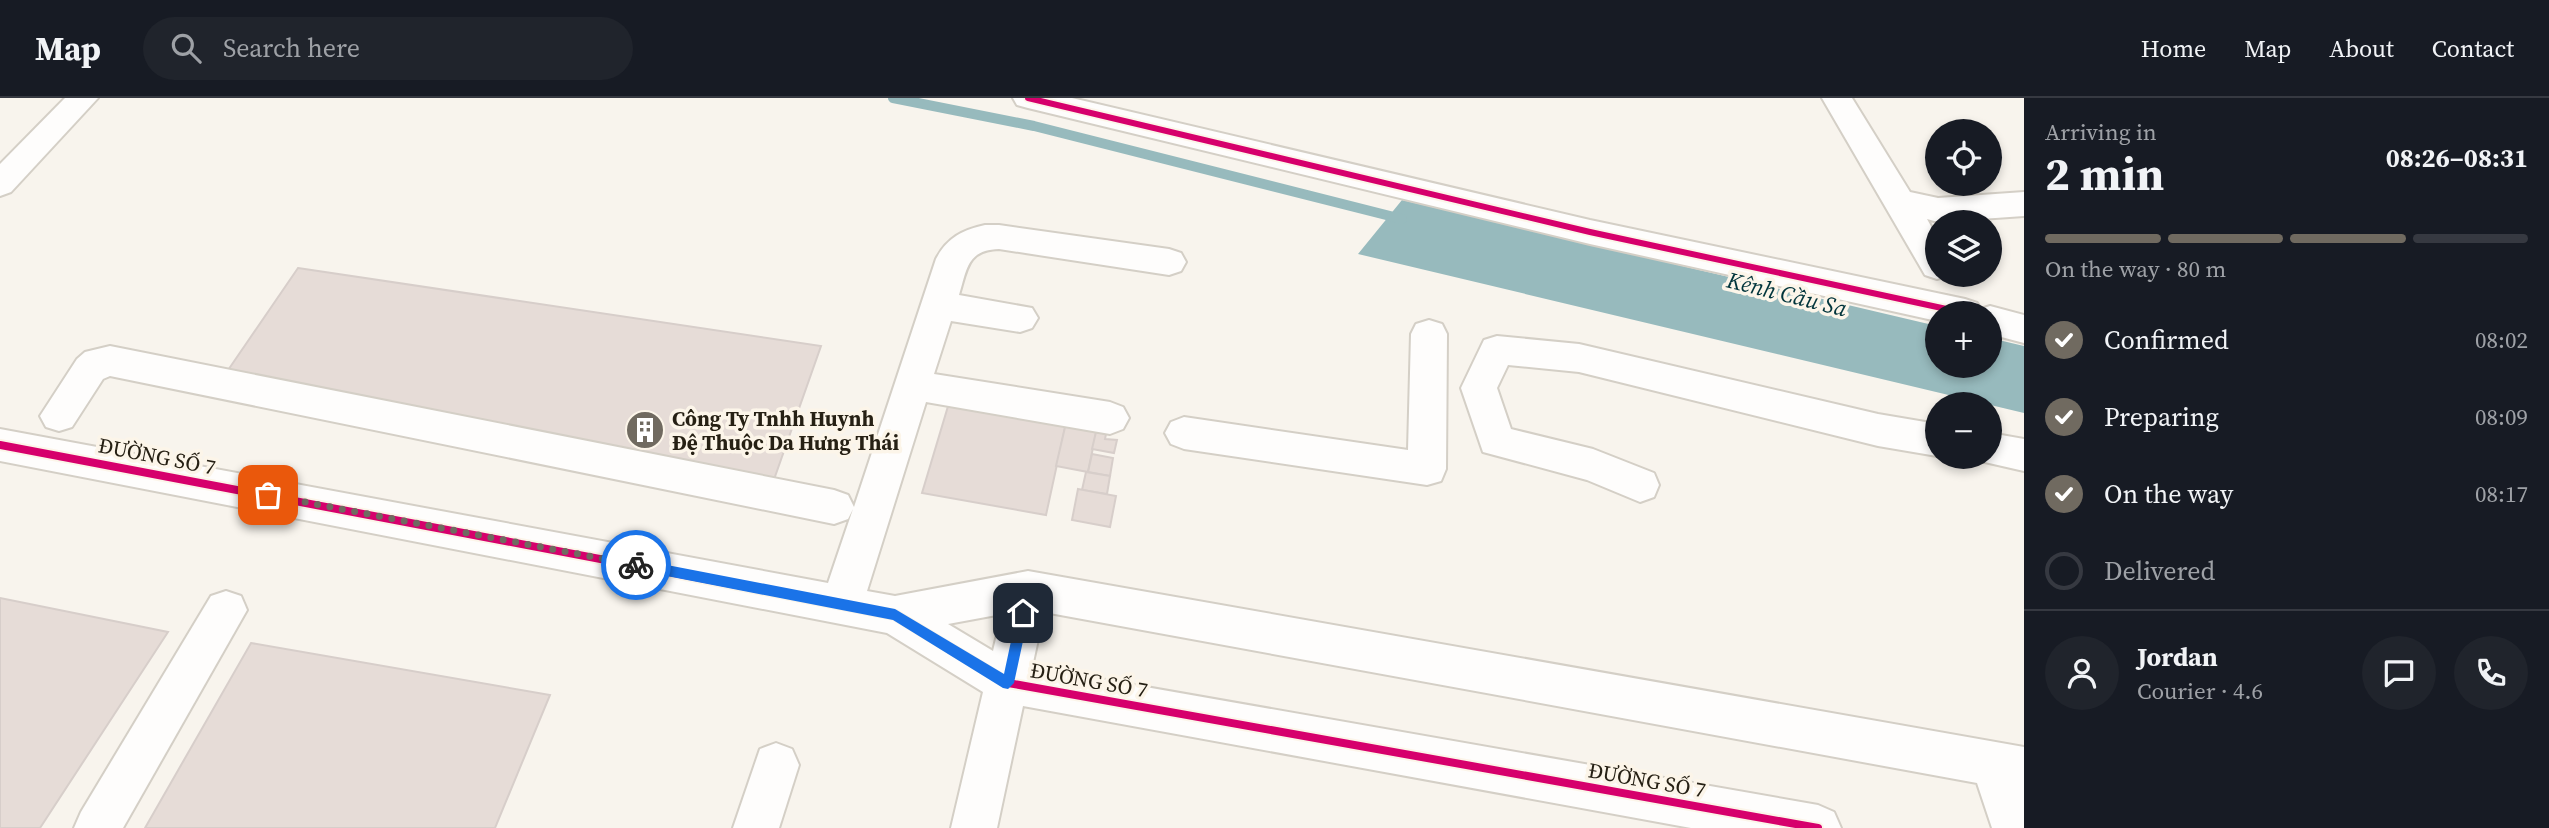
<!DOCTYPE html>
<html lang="en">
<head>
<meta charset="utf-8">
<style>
	body { margin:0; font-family:"Source Serif 4",serif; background:#20242c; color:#f1f3f6; height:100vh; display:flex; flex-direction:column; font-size:26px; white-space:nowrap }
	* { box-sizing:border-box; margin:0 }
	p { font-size:23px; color:#9ea1a6 }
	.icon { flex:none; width:38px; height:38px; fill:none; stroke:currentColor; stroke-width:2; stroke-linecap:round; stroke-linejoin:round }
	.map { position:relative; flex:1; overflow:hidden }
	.sheet { display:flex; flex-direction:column; background:#171b24; width:525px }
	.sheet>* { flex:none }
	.controls { position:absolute; left:1925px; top:21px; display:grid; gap:14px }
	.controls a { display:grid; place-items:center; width:77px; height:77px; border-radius:50%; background:#171b24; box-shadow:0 4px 10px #0003; font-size:35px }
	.pin { position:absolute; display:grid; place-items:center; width:60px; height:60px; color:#fff; margin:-30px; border-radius:14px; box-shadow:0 4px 10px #0006 }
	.courier { position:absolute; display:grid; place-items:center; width:70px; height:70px; margin:-35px; border:5px solid #1a73e8; border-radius:50%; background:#fff; color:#222; box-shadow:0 2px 9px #0007 }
	.headline em { font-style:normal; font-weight:700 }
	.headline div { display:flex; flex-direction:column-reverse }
	.headline { display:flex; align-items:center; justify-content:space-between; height:119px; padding:0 21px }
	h1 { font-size:46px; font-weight:700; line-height:52px }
	.bar { display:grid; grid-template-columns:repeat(4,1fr); gap:10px 7px; align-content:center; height:84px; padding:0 21px }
	.bar i { height:9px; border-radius:5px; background:#363941 }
	.bar .active { background:#706a60 }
	.bar p { grid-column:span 4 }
	.line { display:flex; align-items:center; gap:18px; padding:0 21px; border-top:2px solid #363941 }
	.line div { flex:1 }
	.round { display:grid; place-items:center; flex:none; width:74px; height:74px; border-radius:37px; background:#20242c }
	ol { padding:0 21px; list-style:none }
	li { display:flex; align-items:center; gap:21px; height:77px }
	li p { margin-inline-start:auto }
	li .icon { padding:7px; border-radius:50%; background:#706a60; color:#fff; stroke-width:4 }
	li:last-child { color:#9ea1a6 }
	li i { width:38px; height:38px; border:4px solid #363941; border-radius:50% }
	header { display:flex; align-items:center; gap:42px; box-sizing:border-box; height:98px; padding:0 35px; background:#171b24; border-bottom:2px solid #363941 }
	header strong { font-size:33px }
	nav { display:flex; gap:38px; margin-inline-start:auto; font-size:24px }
	.search { width:490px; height:63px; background:#20242c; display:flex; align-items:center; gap:18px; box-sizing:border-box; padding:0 24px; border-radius:38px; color:#9ea1a6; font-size:26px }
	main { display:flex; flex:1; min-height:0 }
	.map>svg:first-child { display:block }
	.water { fill:#97babd }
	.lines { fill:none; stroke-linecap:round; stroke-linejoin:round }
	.stream { stroke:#97babd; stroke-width:10 }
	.building { fill:#e6dcd7; stroke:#d7ceca; stroke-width:2 }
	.minor-casing { stroke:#d4cfc6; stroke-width:4 }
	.minor { fill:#fefdfc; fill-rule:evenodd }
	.cycleway-far1-casing { stroke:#fcf5e9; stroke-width:10 }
	.cycleway-casing { stroke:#fcf5e9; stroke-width:12 }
	.cycleway-far1 { stroke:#d6006c; stroke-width:6 }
	.cycleway { stroke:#d6006c; stroke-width:8 }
	.route { fill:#1a73e8 }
	.done { stroke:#706a60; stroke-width:7; stroke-dasharray:0 12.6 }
	.labels { text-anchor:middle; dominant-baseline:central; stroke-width:7; stroke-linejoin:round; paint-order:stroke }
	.poi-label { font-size:21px; font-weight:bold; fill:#262014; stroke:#fcf5e9; text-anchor:start }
	.street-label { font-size:21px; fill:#262014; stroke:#fcf5e9 }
	.water-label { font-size:23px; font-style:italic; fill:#00343b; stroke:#fcf5e9 }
</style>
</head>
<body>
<header>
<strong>Map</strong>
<div class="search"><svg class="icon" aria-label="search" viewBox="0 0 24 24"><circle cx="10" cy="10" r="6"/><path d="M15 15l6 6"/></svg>Search here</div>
<nav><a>Home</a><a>Map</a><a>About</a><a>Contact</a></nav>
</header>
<main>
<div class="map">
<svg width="2024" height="730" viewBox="0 0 2024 730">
	<rect width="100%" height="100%" fill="#f8f4ed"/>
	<!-- water -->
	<path class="water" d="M1402,102L1937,228V268H1990V240L2024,248V315L1358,156Z"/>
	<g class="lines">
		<!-- stream -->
		<path class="stream" d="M893,0L1034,28L1402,121"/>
	</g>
	<!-- building -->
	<g class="building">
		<path d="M298,170L821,248L772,387L224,278Z"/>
		<path d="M949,305L1066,325L1046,417L922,395Z"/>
		<path d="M1066,325L1097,330L1088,374L1056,368Z"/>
		<path d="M1096,334L1106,336L1105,341L1117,342L1114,355L1092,351Z"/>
		<path d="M1092,356L1113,360L1110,378L1088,374Z"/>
		<path d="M1086,374L1110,378L1107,396L1082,392Z"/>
		<path d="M1078,391L1116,398L1110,429L1072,422Z"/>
		<path d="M0,500L168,534L40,730H0Z"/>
		<path d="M251,545L550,597L495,730H145Z"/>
	</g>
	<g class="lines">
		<defs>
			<g id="minor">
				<path d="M65,0H98L11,94L0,98V66Z"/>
				<path d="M1013,0H1072L1590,122L1965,201L1977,205L1981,211L1990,208L2024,217V245L1990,236V215H1937V223L1590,146L1028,10L1017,7Z"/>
				<path d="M1822,0H1852L1910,94L1938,100L2024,94V118L1938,124L1927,121L1937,139V177H1949L1937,181L1925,177Z"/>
				<path d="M985,127H999L1169,151L1181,155L1186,164L1181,173L1169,177L999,151C967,152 967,171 959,197L1032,210L1038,220L1032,230L1020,234L951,223L934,276L1110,304L1123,309L1129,320L1123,331L1110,336L926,304L867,493L895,498L1028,473L2024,649V730H1992L1977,685L1044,514L1032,569L1818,707L1834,714L1841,730H1691L1023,608L997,730H951L983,594L887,535L0,363V331L828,485L853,411L848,421L834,426L110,278L103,281L72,329L59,333L46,329L40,318L77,261L85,254L110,248L834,392L848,397L854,409L936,161C947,140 962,132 985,127ZM1002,516L993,553L948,526Z"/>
				<path d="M1429,222L1442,226L1447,236L1446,371L1441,383L1427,387L1184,351L1171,346L1165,335L1171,324L1184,319L1408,352L1411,236L1416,226Z"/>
				<path d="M1497,238L1579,246L1878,316L1937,326V358L1878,348L1579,274L1508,267L1497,290L1511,331L1593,351L1654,375L1659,387L1654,399L1640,404L1587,382L1483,354L1461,290L1484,242Z"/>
				<path d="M1990,335L2024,341V373L1976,362L1975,359H1990Z"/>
				<path d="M226,493L241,498L247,512L123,730H74L81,714L211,498Z"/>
				<path d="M776,645L792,651L799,667L779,730H733L760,651Z"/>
			</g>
		</defs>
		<!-- minor casing -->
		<use href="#minor" class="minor-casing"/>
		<!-- minor -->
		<use href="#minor" class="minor"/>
		<defs>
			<path id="cycleway-far1" d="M1028,0L1590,134L1965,215"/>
			<path id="cycleway" d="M0,347L895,517L1008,585L1818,730"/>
		</defs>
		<!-- cycleway-far1 casing -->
		<use href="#cycleway-far1" class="cycleway-far1-casing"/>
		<!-- cycleway casing -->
		<use href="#cycleway" class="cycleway-casing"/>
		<!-- cycleway-far1 -->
		<use href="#cycleway-far1" class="cycleway-far1"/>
		<!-- cycleway -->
		<use href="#cycleway" class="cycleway"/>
	</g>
	<!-- route -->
	<path class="route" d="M636,461L895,511L1004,576L1017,515L1023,510L1029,515L1014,585L1008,591L1003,590L893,522L636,472L630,467Z"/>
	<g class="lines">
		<!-- done -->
		<path class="done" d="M268,397L636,467"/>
	</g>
	<!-- icons -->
	<defs>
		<symbol id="building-disc" viewBox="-11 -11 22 22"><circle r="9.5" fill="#706a60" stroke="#fcf5e9"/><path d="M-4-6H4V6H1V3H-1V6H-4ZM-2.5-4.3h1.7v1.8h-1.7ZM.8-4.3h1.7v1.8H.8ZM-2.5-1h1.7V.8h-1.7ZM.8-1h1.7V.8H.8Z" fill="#fff"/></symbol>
	</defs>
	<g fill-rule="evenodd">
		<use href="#building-disc" x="623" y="310" width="44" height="44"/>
	</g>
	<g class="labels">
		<!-- poi labels -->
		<g class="poi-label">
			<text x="672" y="320">Công Ty Tnhh Huynh<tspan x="672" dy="24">Đệ Thuộc Da Hưng Thái</tspan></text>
		</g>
		<!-- street labels -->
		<g class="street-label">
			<text transform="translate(157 358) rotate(11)">ĐƯỜNG SỐ 7</text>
			<text transform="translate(1089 582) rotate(10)">ĐƯỜNG SỐ 7</text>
			<text transform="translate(1647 682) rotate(10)">ĐƯỜNG SỐ 7</text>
		</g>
		<!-- water labels -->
		<g class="water-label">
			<text transform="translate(1787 196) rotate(14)">Kênh Cầu Sa</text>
		</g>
	</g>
</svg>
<div class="controls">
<a><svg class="icon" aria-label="locate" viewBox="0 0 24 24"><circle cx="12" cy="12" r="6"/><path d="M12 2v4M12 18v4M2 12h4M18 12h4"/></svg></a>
<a><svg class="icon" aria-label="layers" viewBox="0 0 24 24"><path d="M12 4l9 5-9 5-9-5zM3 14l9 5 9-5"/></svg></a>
<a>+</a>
<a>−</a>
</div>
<div class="pin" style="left:268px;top:397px;background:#ea580c"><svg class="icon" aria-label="bag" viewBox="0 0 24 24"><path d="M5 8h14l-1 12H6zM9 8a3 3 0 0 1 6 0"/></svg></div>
<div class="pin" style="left:1023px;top:515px;background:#1f2937"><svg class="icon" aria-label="home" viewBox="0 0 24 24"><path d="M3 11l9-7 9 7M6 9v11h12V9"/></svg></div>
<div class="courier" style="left:636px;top:467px"><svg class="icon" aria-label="bike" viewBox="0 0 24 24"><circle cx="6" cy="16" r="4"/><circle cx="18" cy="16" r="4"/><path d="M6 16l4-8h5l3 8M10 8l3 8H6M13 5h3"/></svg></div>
</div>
<section class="sheet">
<div class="headline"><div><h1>2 min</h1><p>Arriving in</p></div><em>08:26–08:31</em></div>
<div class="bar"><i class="active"></i><i class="active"></i><i class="active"></i><i></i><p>On the way · 80 m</p></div>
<ol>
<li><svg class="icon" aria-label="check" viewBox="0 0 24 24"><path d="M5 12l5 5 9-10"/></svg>Confirmed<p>08:02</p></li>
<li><svg class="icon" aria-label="check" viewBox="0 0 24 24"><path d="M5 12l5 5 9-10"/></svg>Preparing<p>08:09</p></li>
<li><svg class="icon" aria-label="check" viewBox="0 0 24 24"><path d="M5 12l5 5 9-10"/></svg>On the way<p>08:17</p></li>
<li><i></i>Delivered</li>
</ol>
<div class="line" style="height:126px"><a class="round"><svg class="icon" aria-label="person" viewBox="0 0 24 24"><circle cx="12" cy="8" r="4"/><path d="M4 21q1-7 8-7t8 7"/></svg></a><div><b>Jordan</b><p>Courier · 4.6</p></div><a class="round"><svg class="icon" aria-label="chat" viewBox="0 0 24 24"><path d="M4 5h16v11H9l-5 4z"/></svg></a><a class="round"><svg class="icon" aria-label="phone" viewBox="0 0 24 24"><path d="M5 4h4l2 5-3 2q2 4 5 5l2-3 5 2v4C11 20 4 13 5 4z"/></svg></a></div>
</section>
</main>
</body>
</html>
